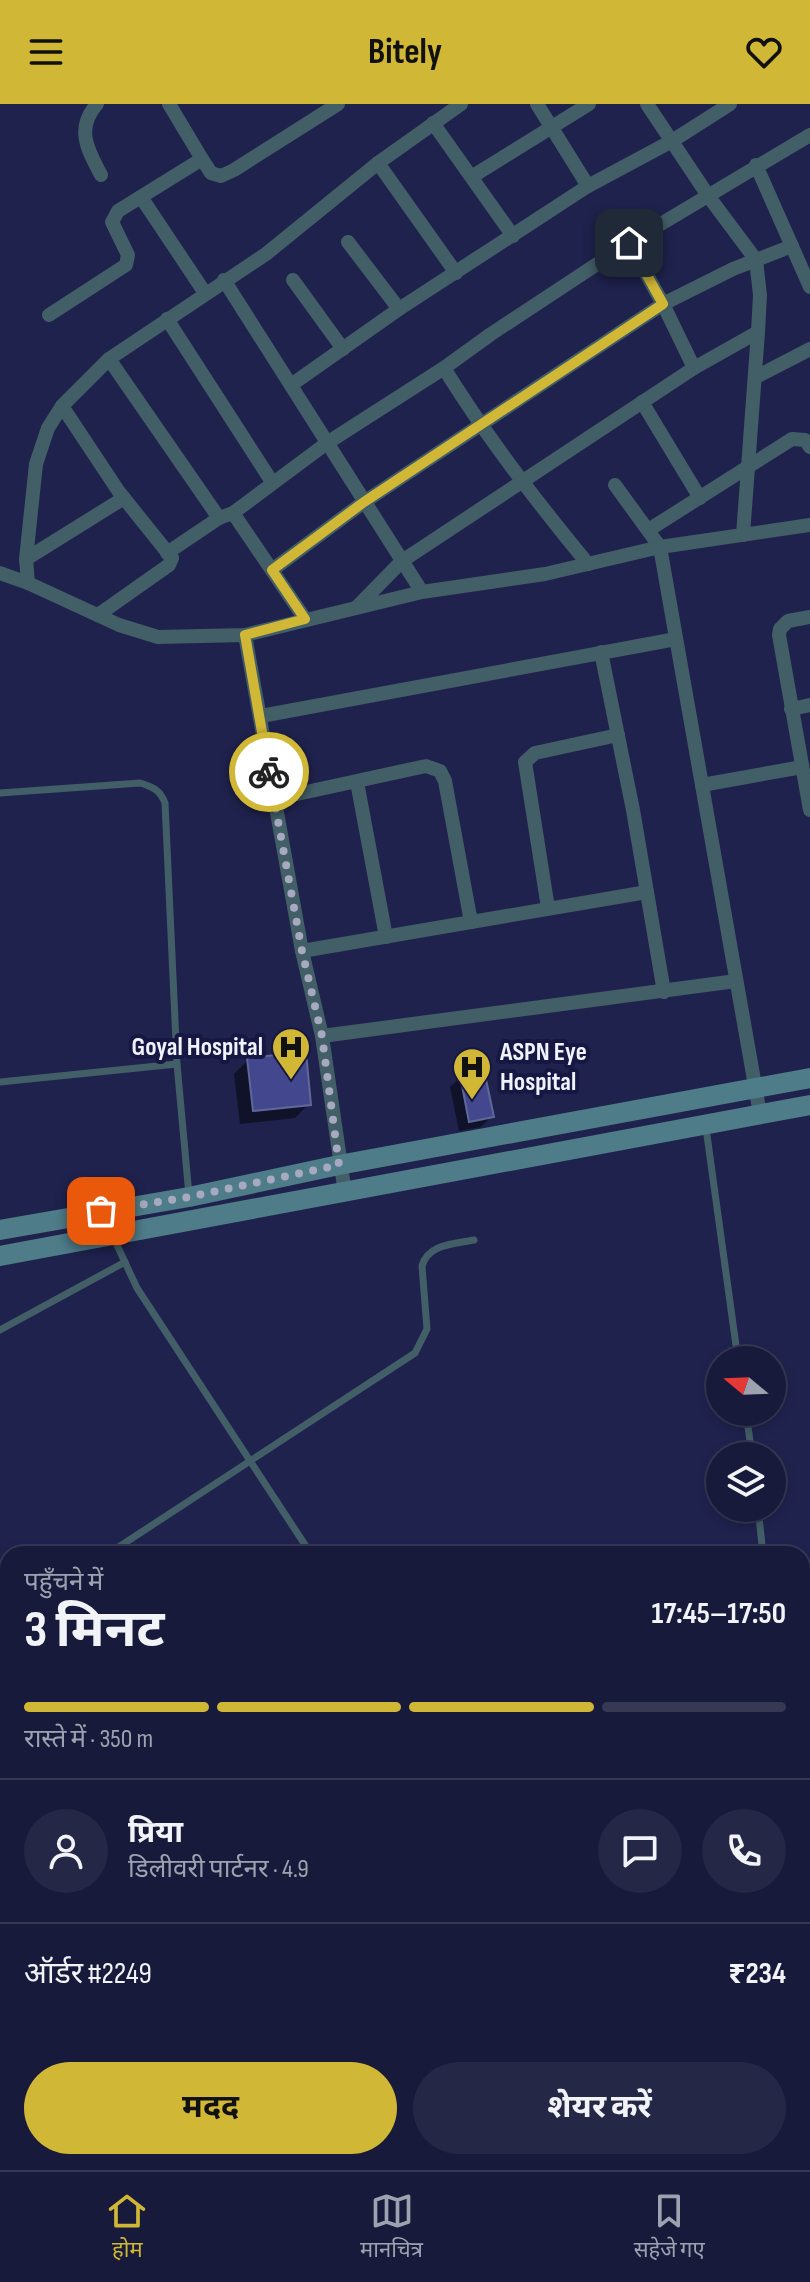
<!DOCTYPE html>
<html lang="hi">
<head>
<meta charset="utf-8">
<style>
	body { margin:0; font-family:"Sofia Sans Condensed","Noto Sans Devanagari",sans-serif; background:#242745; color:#f1f3f6; height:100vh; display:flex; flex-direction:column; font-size:30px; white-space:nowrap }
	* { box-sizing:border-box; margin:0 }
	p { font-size:26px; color:#9ea1af }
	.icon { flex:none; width:44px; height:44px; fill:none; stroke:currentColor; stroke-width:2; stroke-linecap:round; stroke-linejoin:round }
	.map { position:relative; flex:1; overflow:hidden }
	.panel { position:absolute; left:0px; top:1442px; width:810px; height:624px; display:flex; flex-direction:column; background:#171a3a; border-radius:24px 24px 0 0; box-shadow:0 4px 12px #0003,0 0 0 2px #363854 }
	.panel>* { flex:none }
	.needle { width:52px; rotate:289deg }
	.fabs { position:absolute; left:706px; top:1242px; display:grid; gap:16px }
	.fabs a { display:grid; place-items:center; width:80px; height:80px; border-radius:50%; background:#171a3a; box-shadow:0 4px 12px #0003,0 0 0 2px #363854; font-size:40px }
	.pin { position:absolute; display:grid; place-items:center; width:68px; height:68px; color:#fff; margin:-34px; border-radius:16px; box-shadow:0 4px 12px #0006 }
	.courier { position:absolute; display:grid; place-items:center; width:80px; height:80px; margin:-40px; border:6px solid #d1b736; border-radius:50%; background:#fff; color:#222; box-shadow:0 2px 10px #0007 }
	.headline em { font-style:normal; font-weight:700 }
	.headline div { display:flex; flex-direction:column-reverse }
	.headline { display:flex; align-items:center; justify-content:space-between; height:136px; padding:0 24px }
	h1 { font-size:52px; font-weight:700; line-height:60px }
	.bar { display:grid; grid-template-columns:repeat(4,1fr); gap:12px 8px; align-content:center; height:96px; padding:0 24px }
	.bar i { height:10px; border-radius:6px; background:#363854 }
	.bar .active { background:#d1b736 }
	.bar p { grid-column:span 4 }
	.line { display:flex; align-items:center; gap:20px; padding:0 24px; border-top:2px solid #363854 }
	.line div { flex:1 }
	.round { display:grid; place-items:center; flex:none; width:84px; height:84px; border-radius:42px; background:#242745 }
	.primary-button { display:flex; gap:16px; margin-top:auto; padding:16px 24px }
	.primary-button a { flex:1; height:92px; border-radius:48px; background:#d1b736; color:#111; font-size:32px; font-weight:700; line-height:92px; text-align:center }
	.primary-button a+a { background:#242745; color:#f1f3f6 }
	header { display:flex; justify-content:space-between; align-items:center; height:104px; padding:0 24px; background:#d1b736; color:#111; font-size:36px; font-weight:700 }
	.tabs { display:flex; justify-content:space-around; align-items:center; height:112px; border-top:2px solid #363854; background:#171a3a; font-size:22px; color:#9ea1af }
	.tabs a { display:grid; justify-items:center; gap:4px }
	.tabs .active { color:#d1b736 }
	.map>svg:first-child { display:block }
	.shadow { fill:#0007 }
	.building { fill:#43488e; stroke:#606799; stroke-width:2 }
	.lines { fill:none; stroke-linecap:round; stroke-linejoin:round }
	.service { stroke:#425e66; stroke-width:7 }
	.minor { stroke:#425e66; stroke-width:14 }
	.secondary { stroke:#4e7c88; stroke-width:20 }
	.done { stroke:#a7a9c0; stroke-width:8; stroke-dasharray:0 14.4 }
	.route { stroke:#d1b736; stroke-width:10 }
	.labels { text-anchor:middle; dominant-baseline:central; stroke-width:8; stroke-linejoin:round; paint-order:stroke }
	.poi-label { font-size:26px; font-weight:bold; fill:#f0f2fe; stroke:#161742; text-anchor:end }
</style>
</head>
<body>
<header><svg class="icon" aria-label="menu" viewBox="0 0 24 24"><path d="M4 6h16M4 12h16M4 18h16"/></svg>Bitely<svg class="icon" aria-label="heart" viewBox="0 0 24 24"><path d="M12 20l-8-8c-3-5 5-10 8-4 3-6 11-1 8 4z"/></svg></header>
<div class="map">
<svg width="810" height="2066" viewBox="0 0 810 2066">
	<rect width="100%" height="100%" fill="#1f224d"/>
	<!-- shadow -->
	<g class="shadow">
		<path d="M248,956L309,1000L295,1014L240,1020L234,970Z"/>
		<path d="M461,973L492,1012L481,1023L459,1027L450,983Z"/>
	</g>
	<!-- building -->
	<g class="building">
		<path d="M306,948L311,1001L253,1007L247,954Z"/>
		<path d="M484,966L494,1013L469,1018L460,971Z"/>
	</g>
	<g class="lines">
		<!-- service -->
		<g class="service">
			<path d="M0,689L140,679C153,683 160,686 165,699L177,960"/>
			<path d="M0,978L177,960L189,1091"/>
			<path d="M706,1024L738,1256"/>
			<path d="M102,1109L137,1184L311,1450"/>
			<path d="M0,1226L125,1158"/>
			<path d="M746,1308L752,1352"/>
			<path d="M758,1404L763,1450"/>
			<path d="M108,1450L415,1249L427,1225L422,1162C428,1140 454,1140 474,1136"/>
			<path d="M0,1623L8,1618"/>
			<path d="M0,1760L8,1757"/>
			<path d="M171,2058L174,2066"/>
			<path d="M446,2066L451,2058"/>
		</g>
		<!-- minor -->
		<g class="minor">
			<path d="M97,0C75,25 88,46 101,71"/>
			<path d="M169,0L202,55"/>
			<path d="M537,0L588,82"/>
			<path d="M647,0L709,93L756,156L760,191L758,228L743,431"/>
			<path d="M433,19L513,132"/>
			<path d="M378,59L456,169"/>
			<path d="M756,61L810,183"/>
			<path d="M473,72L589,0"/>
			<path d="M141,93L205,189"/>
			<path d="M348,138L399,205"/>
			<path d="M629,139L663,200L694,264"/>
			<path d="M224,176L422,488"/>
			<path d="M293,176L343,245"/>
			<path d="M49,211L126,161L128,151L112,118L118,107L202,55L211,69L221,72L234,66L338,0"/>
			<path d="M167,215L272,378"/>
			<path d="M109,255L219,414"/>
			<path d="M444,264C487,334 536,397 588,460"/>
			<path d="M756,273L810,245"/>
			<path d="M291,281L399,205L588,82L672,37L730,0"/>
			<path d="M642,298L700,394"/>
			<path d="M62,302L119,388L172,454L169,461L98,511"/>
			<path d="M615,381L660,443L760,1010"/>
			<path d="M233,409L305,515"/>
			<path d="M650,425L792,335L805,336L810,343"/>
			<path d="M167,449L219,414L233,409L327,339L444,264L491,230L629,139L810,31"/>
			<path d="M26,455L124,394"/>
			<path d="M272,466L364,398L663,200L733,165L792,142"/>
			<path d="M0,469L28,479L119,521L158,533L245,531L422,488L545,470L660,443L810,421"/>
			<path d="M28,479L26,455L36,360L48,324L62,302L109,255L266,150L378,59L461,0"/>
			<path d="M357,503L402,457L694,264L758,228"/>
			<path d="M810,513L788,517L780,525L779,531L810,706"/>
			<path d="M245,531L302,847L322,932L345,1089"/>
			<path d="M601,548L633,706L664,888"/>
			<path d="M791,605L810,601"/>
			<path d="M261,612L676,535"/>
			<path d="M357,678L386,833"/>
			<path d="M702,681L802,663"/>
			<path d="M274,695L426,662L440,667L445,677L471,818"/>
			<path d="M548,804L525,658L535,649L618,631"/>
			<path d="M302,847L647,788"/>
			<path d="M322,932L736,877"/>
			<path d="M0,1532L8,1544"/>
			<path d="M802,1823L810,1827"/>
			<path d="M802,1992L810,1998"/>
			<path d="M576,2058L582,2066"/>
		</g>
		<!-- secondary -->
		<g class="secondary">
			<path d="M0,1126L189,1093L339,1061L810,974"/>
			<path d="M0,1152L810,1001"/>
		</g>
	</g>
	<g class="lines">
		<!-- done -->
		<path class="done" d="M101,1107L189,1093L339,1061L322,932L302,847L269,668"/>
		<!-- route -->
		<path class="route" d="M269,668L245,531L305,515L272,466L364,398L663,200L629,139"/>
	</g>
	<!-- icons -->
	<defs>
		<symbol id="hospital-pin" viewBox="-11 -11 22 30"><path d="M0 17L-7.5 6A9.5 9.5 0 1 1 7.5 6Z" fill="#d1b736" stroke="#161742"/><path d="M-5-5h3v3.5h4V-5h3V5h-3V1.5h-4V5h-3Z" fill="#111"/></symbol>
	</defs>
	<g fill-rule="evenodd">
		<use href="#hospital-pin" x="269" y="921" width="44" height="60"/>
		<use href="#hospital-pin" x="450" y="941" width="44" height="60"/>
	</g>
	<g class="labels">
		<!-- poi labels -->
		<g class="poi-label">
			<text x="263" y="943">Goyal Hospital</text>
			<text x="500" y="948" text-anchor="start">ASPN Eye<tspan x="500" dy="30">Hospital</tspan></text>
		</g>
	</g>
</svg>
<div class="fabs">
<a><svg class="needle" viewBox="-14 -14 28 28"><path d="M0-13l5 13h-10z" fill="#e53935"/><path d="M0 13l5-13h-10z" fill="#9ea1af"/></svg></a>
<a><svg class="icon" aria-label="layers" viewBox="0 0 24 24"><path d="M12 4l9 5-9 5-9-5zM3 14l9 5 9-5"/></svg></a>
</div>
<div class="pin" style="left:101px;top:1107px;background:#ea580c"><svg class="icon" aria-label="bag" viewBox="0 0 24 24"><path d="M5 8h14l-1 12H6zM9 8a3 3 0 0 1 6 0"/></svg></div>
<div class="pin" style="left:629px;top:139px;background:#1f2937"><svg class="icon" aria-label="home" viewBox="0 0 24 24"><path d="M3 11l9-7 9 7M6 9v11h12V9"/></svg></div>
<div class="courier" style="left:269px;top:668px"><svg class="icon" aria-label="bike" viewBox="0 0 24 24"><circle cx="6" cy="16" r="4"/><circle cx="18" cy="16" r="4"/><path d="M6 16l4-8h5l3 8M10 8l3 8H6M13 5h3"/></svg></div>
<section class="panel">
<div class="headline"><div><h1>3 मिनट</h1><p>पहुँचने में</p></div><em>17:45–17:50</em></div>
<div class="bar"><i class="active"></i><i class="active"></i><i class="active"></i><i></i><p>रास्ते में · 350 m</p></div>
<div class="line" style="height:144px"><a class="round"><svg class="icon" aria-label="person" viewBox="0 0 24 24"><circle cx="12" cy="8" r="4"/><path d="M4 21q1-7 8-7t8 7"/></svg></a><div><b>प्रिया</b><p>डिलीवरी पार्टनर · 4.9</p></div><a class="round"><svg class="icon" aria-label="chat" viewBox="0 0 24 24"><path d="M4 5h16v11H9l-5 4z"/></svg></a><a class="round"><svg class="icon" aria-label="phone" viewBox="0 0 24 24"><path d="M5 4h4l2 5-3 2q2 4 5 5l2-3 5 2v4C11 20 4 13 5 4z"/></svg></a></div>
<div class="line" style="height:104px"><div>ऑर्डर #2249</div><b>₹234</b></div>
<div class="primary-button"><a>मदद</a><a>शेयर करें</a></div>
</section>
</div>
<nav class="tabs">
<a class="active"><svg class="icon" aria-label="home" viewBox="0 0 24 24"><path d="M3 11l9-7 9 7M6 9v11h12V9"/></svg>होम</a>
<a><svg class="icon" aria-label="map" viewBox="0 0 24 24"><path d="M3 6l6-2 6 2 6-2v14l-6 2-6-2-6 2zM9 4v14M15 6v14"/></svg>मानचित्र</a>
<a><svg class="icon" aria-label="saved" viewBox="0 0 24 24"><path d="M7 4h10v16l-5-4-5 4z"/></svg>सहेजे गए</a>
</nav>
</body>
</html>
